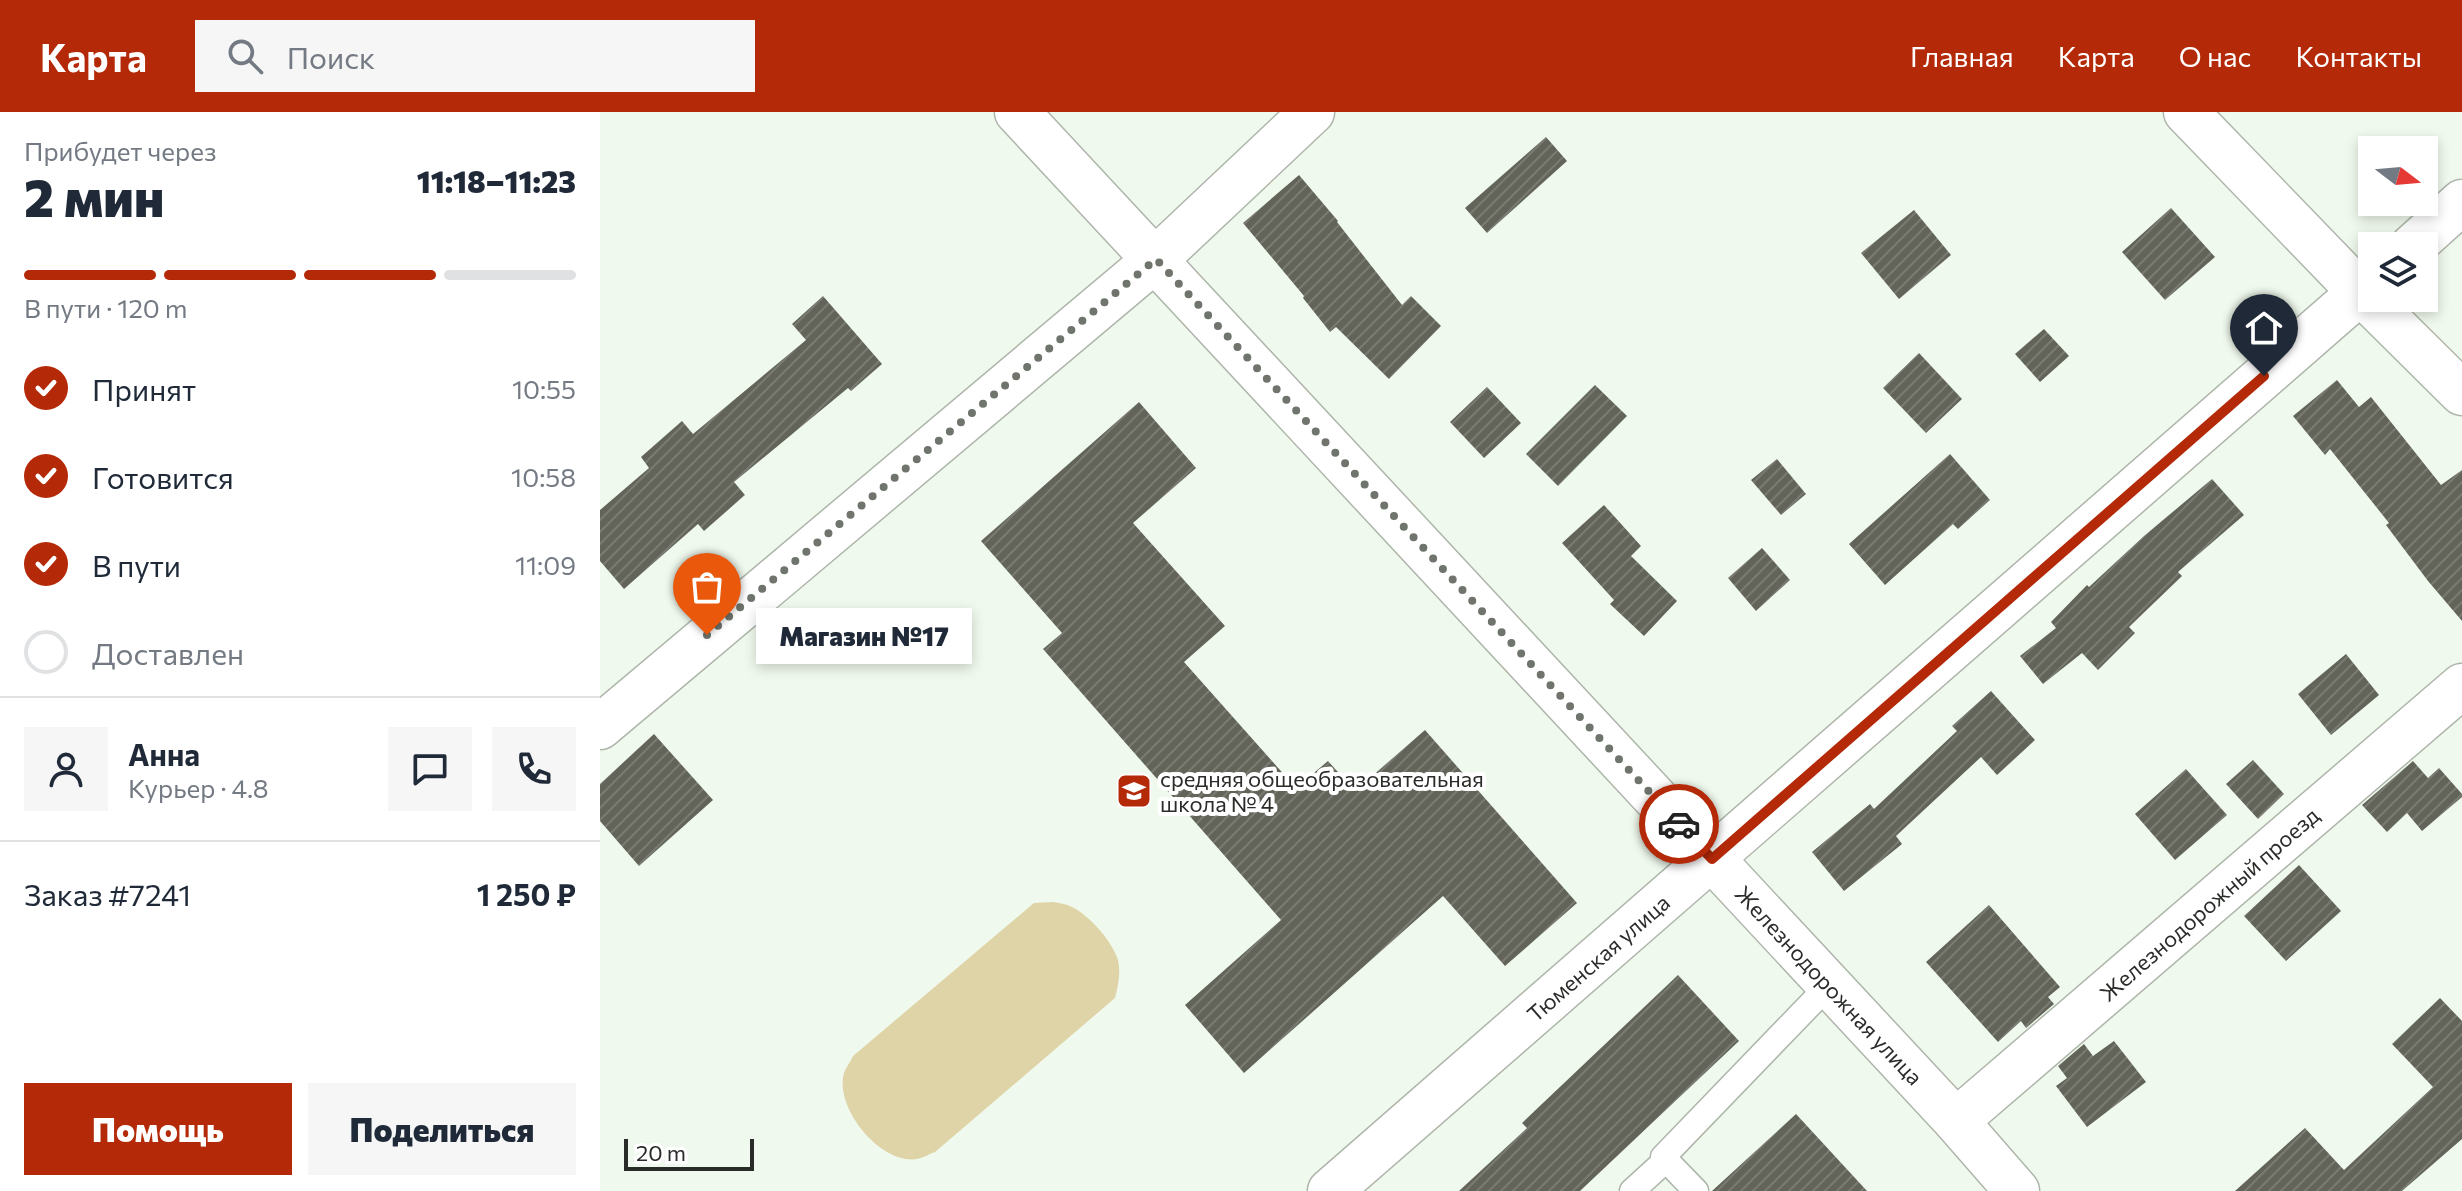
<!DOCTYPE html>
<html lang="ru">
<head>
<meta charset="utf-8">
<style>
	body { margin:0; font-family:Commissioner,sans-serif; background:#f6f6f7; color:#1f2937; height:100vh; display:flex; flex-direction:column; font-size:30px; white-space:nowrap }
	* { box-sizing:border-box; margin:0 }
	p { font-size:26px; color:#747a83 }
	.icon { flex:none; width:44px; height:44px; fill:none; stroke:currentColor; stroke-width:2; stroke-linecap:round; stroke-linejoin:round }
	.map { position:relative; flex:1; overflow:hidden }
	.panel { display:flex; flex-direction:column; background:#fff; width:600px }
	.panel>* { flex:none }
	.needle { width:52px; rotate:106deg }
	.buttons { position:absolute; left:1758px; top:24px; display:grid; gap:16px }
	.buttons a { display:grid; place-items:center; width:80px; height:80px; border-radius:0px; background:#fff; box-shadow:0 4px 12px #0003; font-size:40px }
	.scale { position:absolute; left:24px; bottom:20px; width:130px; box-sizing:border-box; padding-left:8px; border:4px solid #292c28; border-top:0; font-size:22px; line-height:28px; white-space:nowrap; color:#292c28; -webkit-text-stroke:6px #fff; paint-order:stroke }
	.pin { position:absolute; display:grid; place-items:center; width:68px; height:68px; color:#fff; margin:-82px -34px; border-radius:50% 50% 50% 0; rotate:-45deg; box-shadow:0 0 8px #0007 }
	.pin .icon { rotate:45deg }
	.courier { position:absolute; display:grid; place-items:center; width:80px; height:80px; margin:-40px; border:6px solid #b42908; border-radius:50%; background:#fff; color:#222; box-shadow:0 2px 10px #0007 }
	.bubble { position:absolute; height:56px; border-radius:0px; background:#fff; box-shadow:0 4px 12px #0003; font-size:26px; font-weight:800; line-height:56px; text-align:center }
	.overview em { font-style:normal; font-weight:800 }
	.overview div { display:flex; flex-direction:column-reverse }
	.overview { display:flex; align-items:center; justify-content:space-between; height:136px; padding:0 24px }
	h1 { font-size:52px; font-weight:800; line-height:60px }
	.bar { display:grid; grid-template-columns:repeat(4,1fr); gap:12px 8px; align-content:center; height:96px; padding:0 24px }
	.bar i { height:10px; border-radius:6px; background:#e0e1e3 }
	.bar .current { background:#b42908 }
	.bar p { grid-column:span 4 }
	.line { display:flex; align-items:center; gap:20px; padding:0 24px; border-top:2px solid #e0e1e3 }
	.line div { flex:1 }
	.round { display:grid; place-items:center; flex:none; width:84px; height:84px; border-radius:0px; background:#f6f6f7 }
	ol { padding:0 24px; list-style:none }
	li { display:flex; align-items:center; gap:24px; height:88px }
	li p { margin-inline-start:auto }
	li .icon { padding:8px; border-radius:50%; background:#b42908; color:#fff; stroke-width:4 }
	li:last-child { color:#747a83 }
	li i { width:44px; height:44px; border:4px solid #e0e1e3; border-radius:50% }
	.cta { display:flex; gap:16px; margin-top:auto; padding:16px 24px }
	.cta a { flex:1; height:92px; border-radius:0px; background:#b42908; color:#fff; font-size:32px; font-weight:800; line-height:92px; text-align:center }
	.cta a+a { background:#f6f6f7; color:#1f2937 }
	header { display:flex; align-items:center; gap:48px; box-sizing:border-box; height:112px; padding:0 40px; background:#b42908; color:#fff }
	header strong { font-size:38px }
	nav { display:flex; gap:44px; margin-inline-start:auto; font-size:28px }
	.search { width:560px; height:72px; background:#f6f6f7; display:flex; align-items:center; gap:20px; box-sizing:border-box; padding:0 28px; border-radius:0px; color:#747a83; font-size:30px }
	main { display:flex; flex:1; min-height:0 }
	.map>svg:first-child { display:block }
	.park { fill:#dfd4a7 }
	.building { fill:url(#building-hatch) }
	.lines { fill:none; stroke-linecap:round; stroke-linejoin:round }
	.service-casing { stroke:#aeb6ab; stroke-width:27 }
	.minor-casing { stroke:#aeb6ab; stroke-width:47 }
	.tertiary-casing { stroke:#aeb6ab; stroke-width:47 }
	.service { stroke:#fff; stroke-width:24 }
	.minor { stroke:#fff; stroke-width:44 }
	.tertiary { stroke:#fff; stroke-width:44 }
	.done { stroke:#6f746d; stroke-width:8; stroke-dasharray:0 14.4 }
	.route { stroke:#b42908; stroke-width:10 }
	.labels { text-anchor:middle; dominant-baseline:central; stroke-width:8; stroke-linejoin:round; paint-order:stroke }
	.poi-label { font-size:22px; fill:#292c28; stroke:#fff; text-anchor:start }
	.street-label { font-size:22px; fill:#292c28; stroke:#fff }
</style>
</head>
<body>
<header>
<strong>Карта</strong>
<div class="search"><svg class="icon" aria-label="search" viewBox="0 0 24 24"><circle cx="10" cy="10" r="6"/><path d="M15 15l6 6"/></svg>Поиск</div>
<nav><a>Главная</a><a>Карта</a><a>О нас</a><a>Контакты</a></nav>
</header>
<main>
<section class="panel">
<div class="overview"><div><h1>2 мин</h1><p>Прибудет через</p></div><em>11:18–11:23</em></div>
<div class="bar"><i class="current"></i><i class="current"></i><i class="current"></i><i></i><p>В пути · 120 m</p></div>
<ol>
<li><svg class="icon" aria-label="check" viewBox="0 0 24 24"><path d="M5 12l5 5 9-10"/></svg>Принят<p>10:55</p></li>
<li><svg class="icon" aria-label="check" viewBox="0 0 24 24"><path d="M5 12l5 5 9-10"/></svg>Готовится<p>10:58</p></li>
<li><svg class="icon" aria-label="check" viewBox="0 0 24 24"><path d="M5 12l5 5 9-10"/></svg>В пути<p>11:09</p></li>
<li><i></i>Доставлен</li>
</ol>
<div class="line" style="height:144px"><a class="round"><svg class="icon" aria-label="person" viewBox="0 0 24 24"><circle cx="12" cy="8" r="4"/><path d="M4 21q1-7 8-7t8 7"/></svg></a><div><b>Анна</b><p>Курьер · 4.8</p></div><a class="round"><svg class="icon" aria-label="chat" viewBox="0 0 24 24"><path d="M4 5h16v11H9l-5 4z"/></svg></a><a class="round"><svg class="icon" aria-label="phone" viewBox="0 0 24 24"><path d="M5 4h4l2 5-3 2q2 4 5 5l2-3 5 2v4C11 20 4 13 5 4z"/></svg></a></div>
<div class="line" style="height:104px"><div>Заказ #7241</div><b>1 250 ₽</b></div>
<div class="cta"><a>Помощь</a><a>Поделиться</a></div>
</section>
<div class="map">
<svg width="1862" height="1079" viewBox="0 0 1862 1079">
	<defs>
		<pattern id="building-hatch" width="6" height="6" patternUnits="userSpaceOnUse" patternTransform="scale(2)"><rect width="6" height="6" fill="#626459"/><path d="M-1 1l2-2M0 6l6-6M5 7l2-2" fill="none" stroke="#797b72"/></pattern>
	</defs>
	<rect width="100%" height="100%" fill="#f0f9ed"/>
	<!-- park -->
	<path class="park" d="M453,790C459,791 466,792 472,795C490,804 512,829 518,848C521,861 518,874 515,886L335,1040C329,1042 323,1046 317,1047C281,1053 234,996 244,961C246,955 251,949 253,944L434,791Z"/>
	<!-- building -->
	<g class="building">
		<path d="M946,25L967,49L887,121L865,96Z"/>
		<path d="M699,63L738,109L737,110L802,193L811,184L841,214L789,267L736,215L730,220L703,186L704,184L643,111Z"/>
		<path d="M1571,96L1615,145L1565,188L1522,140Z"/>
		<path d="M1314,98L1351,143L1299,187L1261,141Z"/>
		<path d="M223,184L282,252L251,279L248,276L134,370L145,383L104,419L98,412L24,477L0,449V398L49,356L41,345L82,309L93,322L206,228L192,212Z"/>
		<path d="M1444,217L1469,244L1440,270L1415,242Z"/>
		<path d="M1319,241L1362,287L1326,321L1283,276Z"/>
		<path d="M1737,268L1759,295L1771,285L1841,373L1862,358V509L1828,469L1786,413L1789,411L1730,337L1725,343L1693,304Z"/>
		<path d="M995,273L1027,304L958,374L926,342Z"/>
		<path d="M887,275L921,311L884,346L850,310Z"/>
		<path d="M539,290L596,356L533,411L625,514L584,550L696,676L728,649L755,679L825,618L977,791L905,854L843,784L644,961L585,893L681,808L443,537L462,521L381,429Z"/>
		<path d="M1350,342L1390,388L1358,417L1353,412L1285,473L1249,432Z"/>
		<path d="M1177,347L1206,382L1181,403L1151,368Z"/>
		<path d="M1612,367L1644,403L1578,460L1582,464L1529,515L1535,521L1498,558L1482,541L1443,572L1420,544L1456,516L1451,510L1487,473L1489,475L1544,424Z"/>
		<path d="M1004,393L1041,434L1031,444L1077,489L1044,524L1010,492L1014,488L962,431Z"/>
		<path d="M1162,436L1190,468L1156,499L1128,466Z"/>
		<path d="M1746,542L1779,583L1731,623L1698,582Z"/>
		<path d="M1391,579L1435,628L1397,663L1381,645L1296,724L1302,732L1244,779L1212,740L1270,692L1274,697L1357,619L1352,614Z"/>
		<path d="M54,622L113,688L39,754L0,709V672Z"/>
		<path d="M1653,648L1684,682L1658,707L1626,672Z"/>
		<path d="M1813,649L1828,666L1839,656L1862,682V685L1822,719L1807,701L1787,720L1762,693Z"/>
		<path d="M1586,657L1627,703L1575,748L1535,702Z"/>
		<path d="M1699,753L1741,799L1686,849L1644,804Z"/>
		<path d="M1389,793L1460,875L1448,885L1454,892L1426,916L1421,909L1398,930L1326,850Z"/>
		<path d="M1078,863L1139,929L980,1079H859L927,1016L922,1011Z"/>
		<path d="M1840,886L1862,909V1027L1802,1079H1635L1705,1016L1744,1058L1833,975L1792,932Z"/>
		<path d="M1514,929L1546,970L1487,1015L1456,974L1467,966L1458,954L1484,932L1493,944Z"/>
		<path d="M1196,1002L1267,1079H1112Z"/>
	</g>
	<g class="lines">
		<defs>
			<g id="service">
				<path d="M1032,1079L1066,1048"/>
				<path d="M1096,1079L1063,1045L1229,873"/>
			</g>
			<g id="minor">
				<path d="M417,0L1356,1009L1417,1079"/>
				<path d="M1813,134L1862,90"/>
				<path d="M1356,1009L1862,574"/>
				<path d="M730,1079L1772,170"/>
			</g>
			<g id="tertiary">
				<path d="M1586,0L1760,180L1862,281"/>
				<path d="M0,615L556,147L712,0"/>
			</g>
		</defs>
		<!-- service casing -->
		<use href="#service" class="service-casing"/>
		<!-- minor casing -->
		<use href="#minor" class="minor-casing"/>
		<!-- tertiary casing -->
		<use href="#tertiary" class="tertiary-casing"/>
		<!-- service -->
		<use href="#service" class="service"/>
		<!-- minor -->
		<use href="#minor" class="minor"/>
		<!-- tertiary -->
		<use href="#tertiary" class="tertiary"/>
	</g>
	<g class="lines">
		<!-- done -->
		<path class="done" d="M107,523L556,147L1079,712"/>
		<!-- route -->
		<path class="route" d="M1079,712L1112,747L1664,264"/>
	</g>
	<!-- icons -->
	<defs>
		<symbol id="school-square" viewBox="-11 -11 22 22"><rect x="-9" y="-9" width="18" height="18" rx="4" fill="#b42908" stroke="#fff"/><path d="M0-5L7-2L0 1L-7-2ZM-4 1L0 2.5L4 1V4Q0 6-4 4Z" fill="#fff"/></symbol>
	</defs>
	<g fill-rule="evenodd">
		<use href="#school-square" x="514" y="659" width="40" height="40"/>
	</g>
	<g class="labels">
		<!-- poi labels -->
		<g class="poi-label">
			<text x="560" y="666">средняя общеобразовательная<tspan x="560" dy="25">школа № 4</tspan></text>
		</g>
		<!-- street labels -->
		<g class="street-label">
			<text transform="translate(1609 792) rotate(-41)">Железнодорожный проезд</text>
			<text transform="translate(998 846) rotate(-41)">Тюменская улица</text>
			<text transform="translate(1229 873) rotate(47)">Железнодорожная улица</text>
		</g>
	</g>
</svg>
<div class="buttons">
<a><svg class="needle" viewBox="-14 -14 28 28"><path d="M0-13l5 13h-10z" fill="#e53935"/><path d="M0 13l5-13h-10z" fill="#747a83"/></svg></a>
<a><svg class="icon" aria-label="layers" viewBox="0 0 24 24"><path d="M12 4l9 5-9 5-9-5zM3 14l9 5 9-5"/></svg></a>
</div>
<div class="scale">20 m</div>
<div class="pin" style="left:107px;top:523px;background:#ea580c"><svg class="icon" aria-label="bag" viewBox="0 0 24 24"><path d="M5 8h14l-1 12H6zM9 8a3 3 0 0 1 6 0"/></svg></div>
<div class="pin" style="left:1664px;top:264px;background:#1f2937"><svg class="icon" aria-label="home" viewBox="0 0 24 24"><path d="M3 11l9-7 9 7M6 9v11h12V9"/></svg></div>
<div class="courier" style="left:1079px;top:712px"><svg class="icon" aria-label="car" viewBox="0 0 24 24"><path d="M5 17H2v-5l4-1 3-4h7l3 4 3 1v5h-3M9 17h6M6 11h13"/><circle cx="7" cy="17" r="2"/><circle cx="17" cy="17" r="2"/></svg></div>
<div class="bubble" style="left:156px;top:496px;width:216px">Магазин №17</div>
</div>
</main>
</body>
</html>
